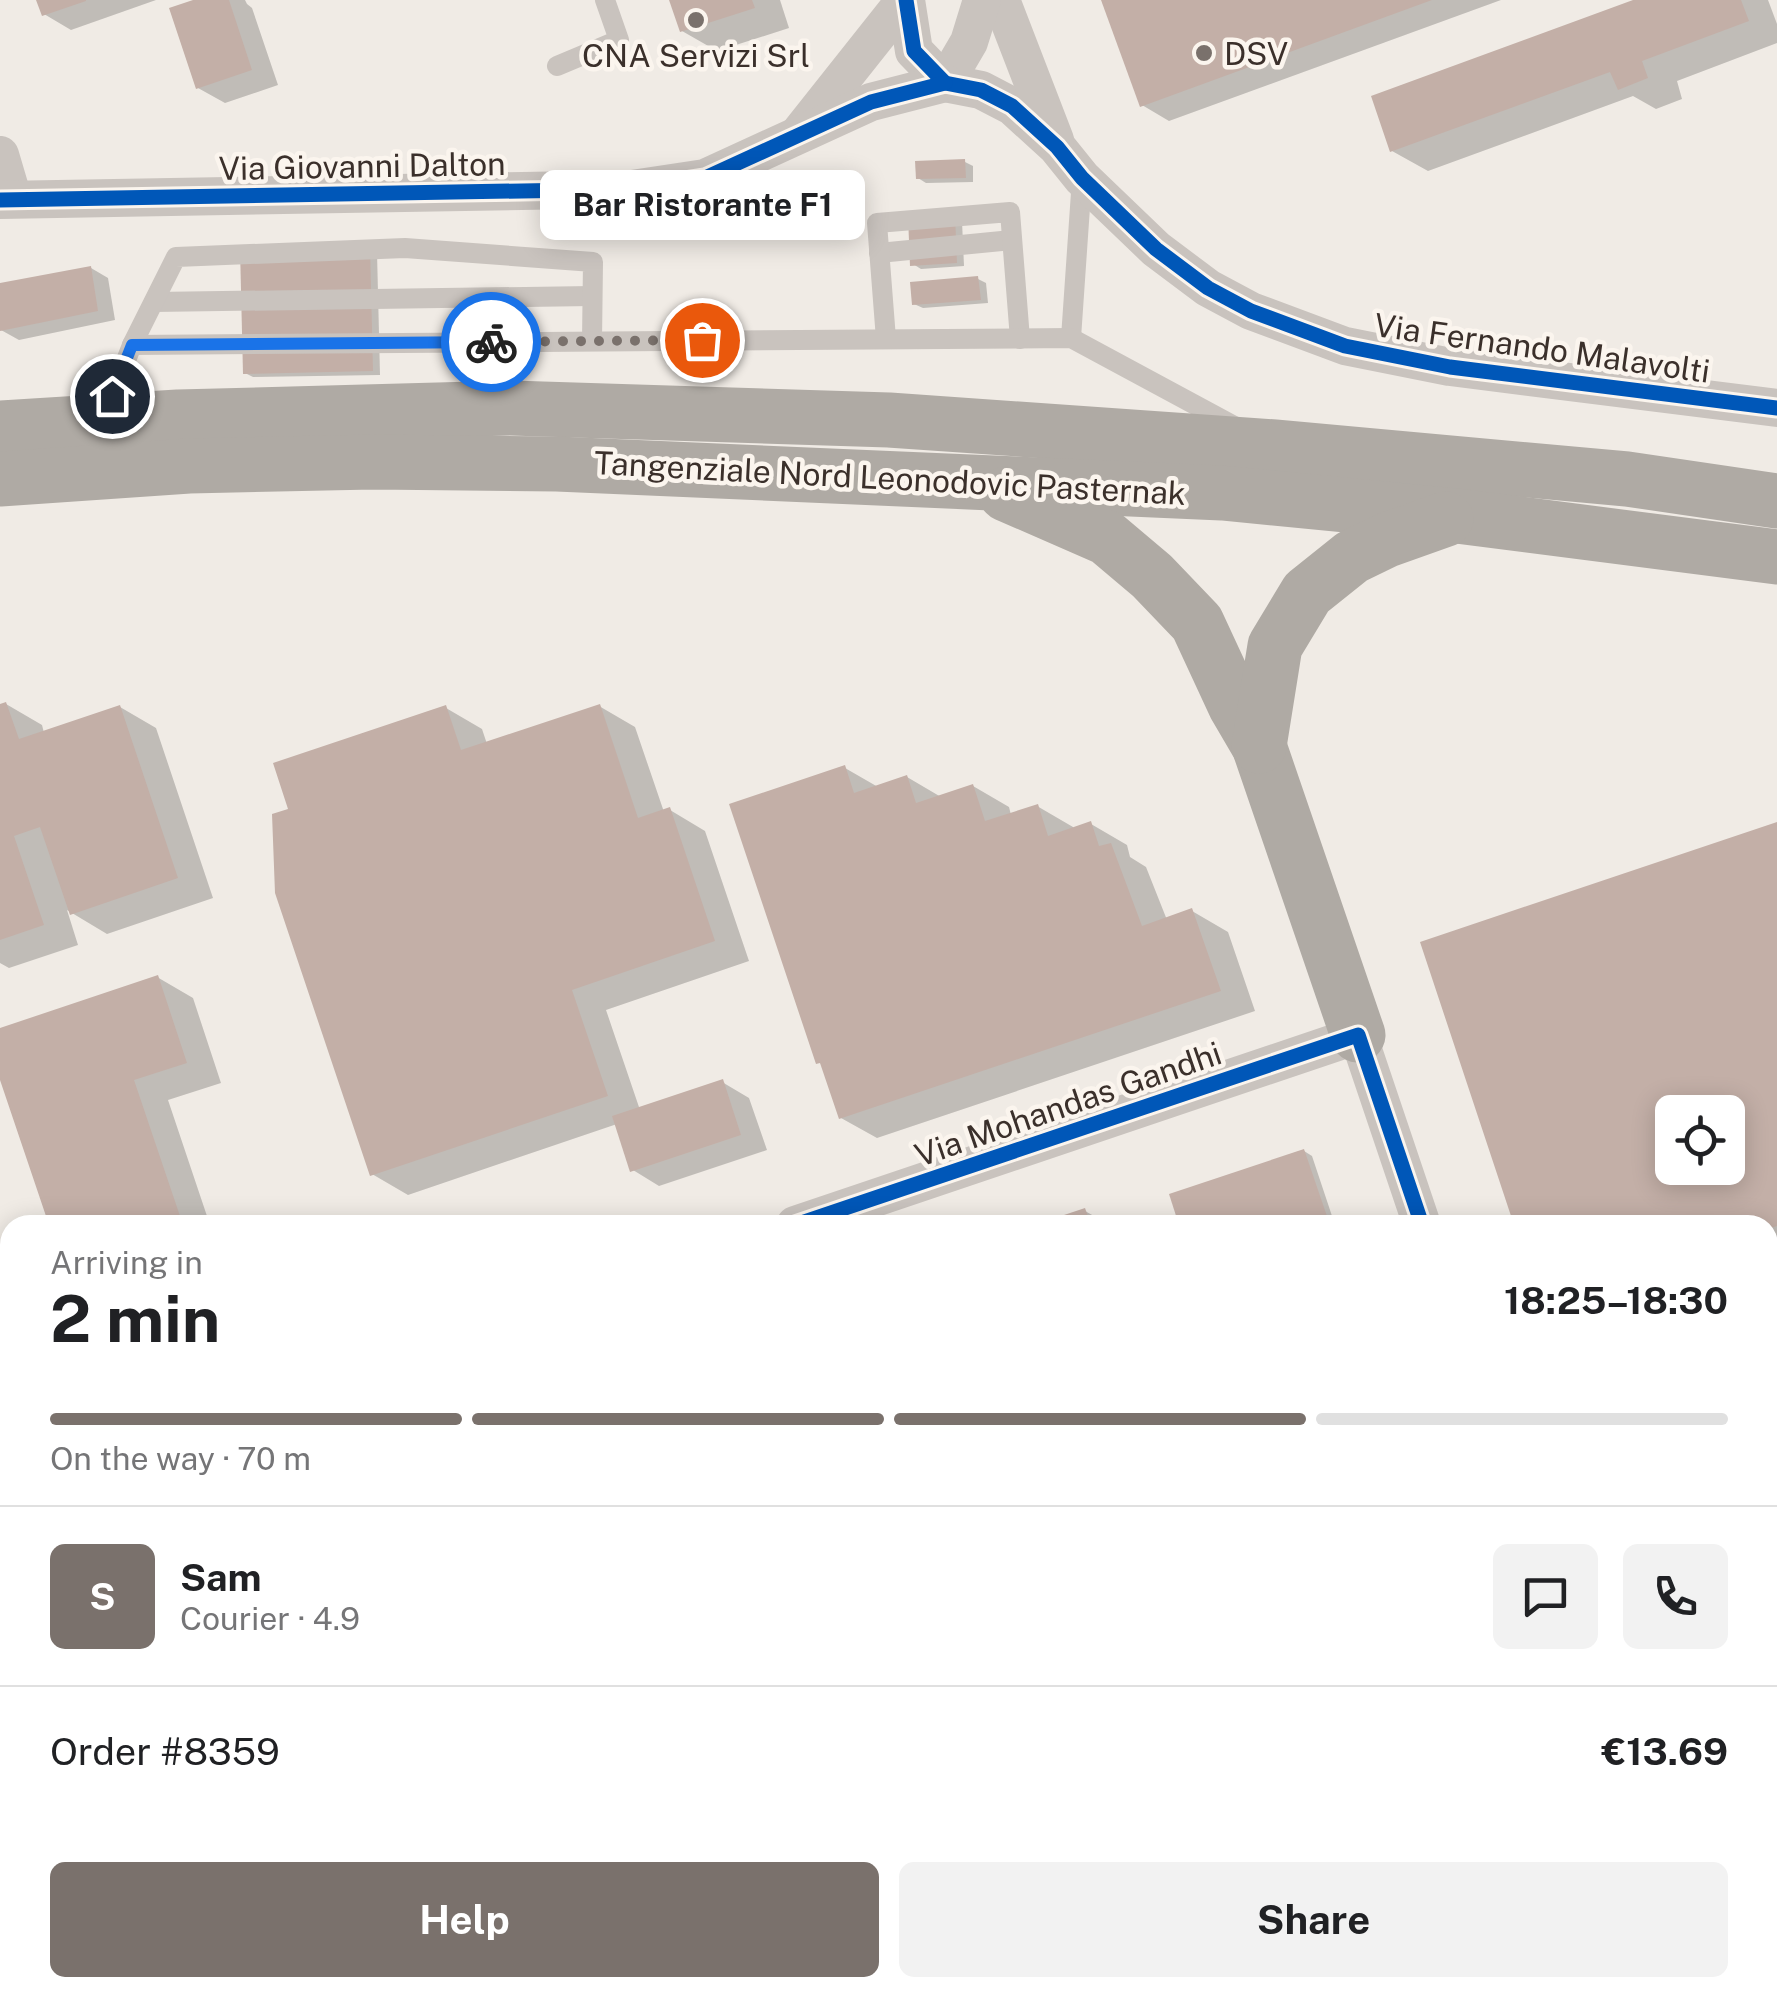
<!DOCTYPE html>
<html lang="en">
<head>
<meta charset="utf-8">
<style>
	body { margin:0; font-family:"Public Sans",sans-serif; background:#f2f2f2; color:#202124; height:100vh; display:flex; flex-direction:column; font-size:38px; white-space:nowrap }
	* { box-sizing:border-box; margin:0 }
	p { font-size:32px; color:#757577 }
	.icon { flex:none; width:55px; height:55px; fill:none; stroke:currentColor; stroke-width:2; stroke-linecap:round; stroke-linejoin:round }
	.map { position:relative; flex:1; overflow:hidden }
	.drawer { position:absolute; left:0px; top:1215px; width:1778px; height:782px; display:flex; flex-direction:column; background:#fff; border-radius:30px 30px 0 0; box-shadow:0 5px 25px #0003 }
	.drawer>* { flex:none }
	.buttons { position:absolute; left:1655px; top:1095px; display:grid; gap:20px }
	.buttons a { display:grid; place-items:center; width:90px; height:90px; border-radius:15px; background:#fff; box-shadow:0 5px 25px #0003; font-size:50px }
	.pin { position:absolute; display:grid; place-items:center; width:85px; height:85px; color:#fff; margin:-42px; border:5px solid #fff; border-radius:50%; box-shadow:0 2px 10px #0007 }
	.courier { position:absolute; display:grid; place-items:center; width:100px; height:100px; margin:-50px; border:8px solid #1a73e8; border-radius:50%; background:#fff; color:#222; box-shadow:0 2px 12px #0007 }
	.bubble { position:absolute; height:70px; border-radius:15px; background:#fff; box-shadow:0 5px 25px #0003; font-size:32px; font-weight:700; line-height:70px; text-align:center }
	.head em { font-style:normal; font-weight:700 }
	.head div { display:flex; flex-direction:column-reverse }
	.head { display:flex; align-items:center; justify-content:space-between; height:170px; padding:0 50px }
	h1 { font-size:65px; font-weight:700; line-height:75px }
	.bar { display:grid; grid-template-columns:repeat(4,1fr); gap:15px 10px; align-content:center; height:120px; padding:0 50px }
	.bar i { height:12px; border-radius:8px; background:#e0e0e0 }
	.bar .current { background:#7a716c }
	.bar p { grid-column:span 4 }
	.line { display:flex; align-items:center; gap:25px; padding:0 50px; border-top:2px solid #e0e0e0 }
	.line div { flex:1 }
	.round { display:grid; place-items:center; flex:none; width:105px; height:105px; border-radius:15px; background:#f2f2f2 }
	.cta { display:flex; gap:20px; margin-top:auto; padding:20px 50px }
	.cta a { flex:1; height:115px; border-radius:15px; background:#7a716c; color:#fff; font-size:40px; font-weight:700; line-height:115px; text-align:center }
	.cta a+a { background:#f2f2f2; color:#202124 }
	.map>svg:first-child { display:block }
	.grass { fill:#d1d6bf }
	.shadow { fill:#0003; fill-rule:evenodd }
	.building { fill:#c3afa7; fill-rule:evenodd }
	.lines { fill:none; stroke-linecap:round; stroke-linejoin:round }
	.lane { stroke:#c9c3be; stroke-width:20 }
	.street { stroke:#c9c3be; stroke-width:38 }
	.highway { stroke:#afaaa4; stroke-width:55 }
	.cycleway-casing { stroke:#fbf5ee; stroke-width:21 }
	.cycleway { stroke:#0057b8; stroke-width:15 }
	.done { stroke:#7a716c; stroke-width:10; stroke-dasharray:0 18 }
	.route { stroke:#1a73e8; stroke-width:12 }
	.poi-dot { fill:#7a716c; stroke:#fbf5ee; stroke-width:4 }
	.labels { text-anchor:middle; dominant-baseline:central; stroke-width:9; stroke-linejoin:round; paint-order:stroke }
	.poi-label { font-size:32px; fill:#3b302b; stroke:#fbf5ee; text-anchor:start }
	.street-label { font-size:32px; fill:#3b302b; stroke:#fbf5ee }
</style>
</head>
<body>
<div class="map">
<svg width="1777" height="1997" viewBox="0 0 1777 1997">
	<rect width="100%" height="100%" fill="#f0ebe5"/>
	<!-- grass -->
	<path class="grass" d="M10,1565V1988H376L377,1997H0V1568Z"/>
	<!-- shadow -->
	<g class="shadow">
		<path d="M39,0H156L71,30L44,14Z"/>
		<path d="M196,0H245L247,4L252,8L278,85L225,103L198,88Z"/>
		<path d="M672,0H780L789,28L717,51L682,31Z"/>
		<path d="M1104,0H1501L1169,121L1142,105Z"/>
		<path d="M1641,0H1768L1777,24V43L1677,81L1682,99L1656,109L1633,96L1428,171L1392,151Z"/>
		<path d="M965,162L973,166V182L926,183L918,178Z"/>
		<path d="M910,219L962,221L964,266L921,269L913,264Z"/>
		<path d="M377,252L380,375L253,377L245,373Z"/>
		<path d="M91,268L108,278L115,320L19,340L1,330L0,286Z"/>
		<path d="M978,279L986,283L988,303L923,308L914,304Z"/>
		<path d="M6,704L42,725L44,733L120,707L156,728L213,898L107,934L67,910L78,945L9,968L0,963V706Z"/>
		<path d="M599,706L635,727L664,812L670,810L705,831L749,961L606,1010L640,1110L722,1082L749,1098L767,1150L659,1186L633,1170L617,1124L408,1195L372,1174L292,811L446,708L482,729L487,744Z"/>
		<path d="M845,768L878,787L907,777L941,797L973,786L1009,807L1011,815L1037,806L1073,827L1074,830L1091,824L1127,845L1130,857L1146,867L1167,920L1192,911L1228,932L1255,1011L877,1138L841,1118L824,1065L818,1062Z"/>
		<path d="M1777,824V1250L1768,1253V1225H1516ZM1672,1112H1728V1168H1672Z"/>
		<path d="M157,977L193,998L221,1083L168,1100L210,1225H51L0,1072V1030Z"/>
		<path d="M1304,1151L1312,1156L1335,1225H1182Z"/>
		<path d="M1085,1211L1110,1225H1043Z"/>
		<path d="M1768,1469L1770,1471L1777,1491V1798L1768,1801Z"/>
		<path d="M1777,1847V1997H1767L1764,1988H1768V1851Z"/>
		<path d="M738,1988H901L905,1997H741Z"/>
		<path d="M957,1988H1070L1042,1997H967L959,1992Z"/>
		<path d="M1515,1988H1613L1616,1997H1487Z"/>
	</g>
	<!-- building -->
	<g class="building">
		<path d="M36,0H86V1L42,16Z"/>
		<path d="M193,0H229L252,70L196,89L169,8Z"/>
		<path d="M669,0H752L755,8L680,32Z"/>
		<path d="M1101,0H1432L1140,107Z"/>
		<path d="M1633,0H1741L1749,21L1642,61L1648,78L1618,90L1610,72L1390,152L1371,96Z"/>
		<path d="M965,159L966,178L916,179L915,161Z"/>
		<path d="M955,214L957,263L910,266L908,216Z"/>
		<path d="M370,245L373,371L243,374L240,248Z"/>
		<path d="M91,266L98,311L0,331V283Z"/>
		<path d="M978,276L981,300L912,305L910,282Z"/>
		<path d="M6,702L19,739L120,705L178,878L70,915L40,827L14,836L44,925L0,940V704Z"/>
		<path d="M600,704L638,818L670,807L715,941L572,990L608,1096L370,1176L275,893L272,814L288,809L273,763L446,705L461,750Z"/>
		<path d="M845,765L854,793L907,775L916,803L973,784L985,821L1038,804L1048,836L1091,821L1099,846L1111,843L1142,926L1192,908L1221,991L839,1119L820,1063L816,1064L729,804Z"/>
		<path d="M1777,822V1226L1768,1229V1225H1514L1420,942ZM1672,1112H1728V1168H1672Z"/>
		<path d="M158,975L187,1063L134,1080L183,1225H49L0,1080V1028Z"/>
		<path d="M723,1079L741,1135L630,1172L612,1116Z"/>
		<path d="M1304,1149L1330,1225H1179L1169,1194Z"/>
		<path d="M1085,1208L1091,1225H1037V1224Z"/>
		<path d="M1768,1536L1777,1563V1766L1768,1770Z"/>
		<path d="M1777,1845V1997H1765L1762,1988H1768V1848Z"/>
		<path d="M735,1988H874L877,1997H738Z"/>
		<path d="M1508,1988H1585L1588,1997H1482Z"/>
	</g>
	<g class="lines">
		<!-- lane -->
		<g class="lane">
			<path d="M557,66L619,40L605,0"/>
			<path d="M879,253L1012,240"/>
			<path d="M154,302L592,296"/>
			<path d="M1071,338L1082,178"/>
			<path d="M886,339L877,223L1010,212L1020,339"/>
			<path d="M132,345L176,257L405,248L593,262L592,341"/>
			<path d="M104,417L132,345L1071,338L1238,428"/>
		</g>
		<!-- street -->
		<g class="street">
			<path d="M906,0L914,51L945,83L981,90L1012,106L1057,147L1082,178L1156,249L1208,288L1251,311L1345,346L1450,367L1777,408"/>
			<path d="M1001,0L1055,140"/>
			<path d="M945,83L969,42L982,0"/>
			<path d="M801,131L905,0"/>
			<path d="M0,155L13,199"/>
			<path d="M0,200L632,189L705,178L871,102L945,83"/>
			<path d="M795,1225L1358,1035L1422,1225"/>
			<path d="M1768,1359L1777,1356"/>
			<path d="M0,1369L10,1397"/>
			<path d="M0,1500L10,1497"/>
			<path d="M642,1988L645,1997"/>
			<path d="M1676,1988L1680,1997"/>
			<path d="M1208,1997L1236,1988"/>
		</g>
		<!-- highway -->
		<g class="highway">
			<path d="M0,428L178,417L511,408L889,420L1275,447L1627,479L1777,501"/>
			<path d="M0,479L189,466L373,462L557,464L1222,493L1457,516L1777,557"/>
			<path d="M1006,494L1107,538L1152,576L1197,623L1235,705L1259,746L1358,1035"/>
			<path d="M1259,746L1275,646L1307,593L1352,557L1387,540L1446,519"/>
		</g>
		<defs>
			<g id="cycleway">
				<path d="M906,0L914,51L945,83L981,90L1012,106L1057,147L1082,178L1156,249L1208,288L1251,311L1345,346L1450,367L1777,408"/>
				<path d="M0,200L632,189L705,178L871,102L945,83"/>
				<path d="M795,1225L1358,1035L1422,1225"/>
			</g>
		</defs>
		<!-- cycleway casing -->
		<use href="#cycleway" class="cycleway-casing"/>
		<!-- cycleway -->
		<use href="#cycleway" class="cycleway"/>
	</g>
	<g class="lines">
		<!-- done -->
		<path class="done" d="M491,342L702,340"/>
		<!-- route -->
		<path class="route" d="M112,396L132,345L491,342"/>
	</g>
	<!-- markers -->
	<g class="poi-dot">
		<circle cx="696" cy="20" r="10"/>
		<circle cx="1204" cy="53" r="10"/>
	</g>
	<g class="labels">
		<!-- poi labels -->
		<g class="poi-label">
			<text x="1224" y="53">DSV</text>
			<text x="696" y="55" text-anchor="middle">CNA Servizi Srl</text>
		</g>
		<!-- street labels -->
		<g class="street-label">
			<text transform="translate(362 166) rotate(-1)">Via Giovanni Dalton</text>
			<text transform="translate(1542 348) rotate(8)">Via Fernando Malavolti</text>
			<text transform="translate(890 478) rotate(3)">Tangenziale Nord Leonodovic Pasternak</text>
			<text transform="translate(1068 1104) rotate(-19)">Via Mohandas Gandhi</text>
		</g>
	</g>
</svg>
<div class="buttons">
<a><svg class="icon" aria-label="locate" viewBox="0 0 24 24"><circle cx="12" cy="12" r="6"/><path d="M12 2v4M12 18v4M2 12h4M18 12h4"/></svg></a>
</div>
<div class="pin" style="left:702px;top:340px;background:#ea580c"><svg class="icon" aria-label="bag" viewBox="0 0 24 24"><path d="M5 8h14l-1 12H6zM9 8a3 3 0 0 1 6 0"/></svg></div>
<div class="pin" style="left:112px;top:396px;background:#1f2937"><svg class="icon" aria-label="home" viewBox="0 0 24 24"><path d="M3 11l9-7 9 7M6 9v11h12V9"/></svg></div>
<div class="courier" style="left:491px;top:342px"><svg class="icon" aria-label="bike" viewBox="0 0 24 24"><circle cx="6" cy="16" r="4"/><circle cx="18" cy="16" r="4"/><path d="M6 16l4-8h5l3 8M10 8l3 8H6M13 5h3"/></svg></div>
<div class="bubble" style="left:540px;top:170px;width:325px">Bar Ristorante F1</div>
<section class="drawer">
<div class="head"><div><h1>2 min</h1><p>Arriving in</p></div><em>18:25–18:30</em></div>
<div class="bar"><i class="current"></i><i class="current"></i><i class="current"></i><i></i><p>On the way · 70 m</p></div>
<div class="line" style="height:180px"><b class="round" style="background:#7a716c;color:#fff">S</b><div><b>Sam</b><p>Courier · 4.9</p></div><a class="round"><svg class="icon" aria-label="chat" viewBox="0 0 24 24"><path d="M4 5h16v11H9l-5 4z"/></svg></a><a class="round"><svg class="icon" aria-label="phone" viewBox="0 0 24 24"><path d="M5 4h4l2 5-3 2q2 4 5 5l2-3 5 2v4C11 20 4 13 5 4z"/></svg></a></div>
<div class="line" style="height:130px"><div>Order #8359</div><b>€13.69</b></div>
<div class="cta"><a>Help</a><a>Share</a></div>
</section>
</div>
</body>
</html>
